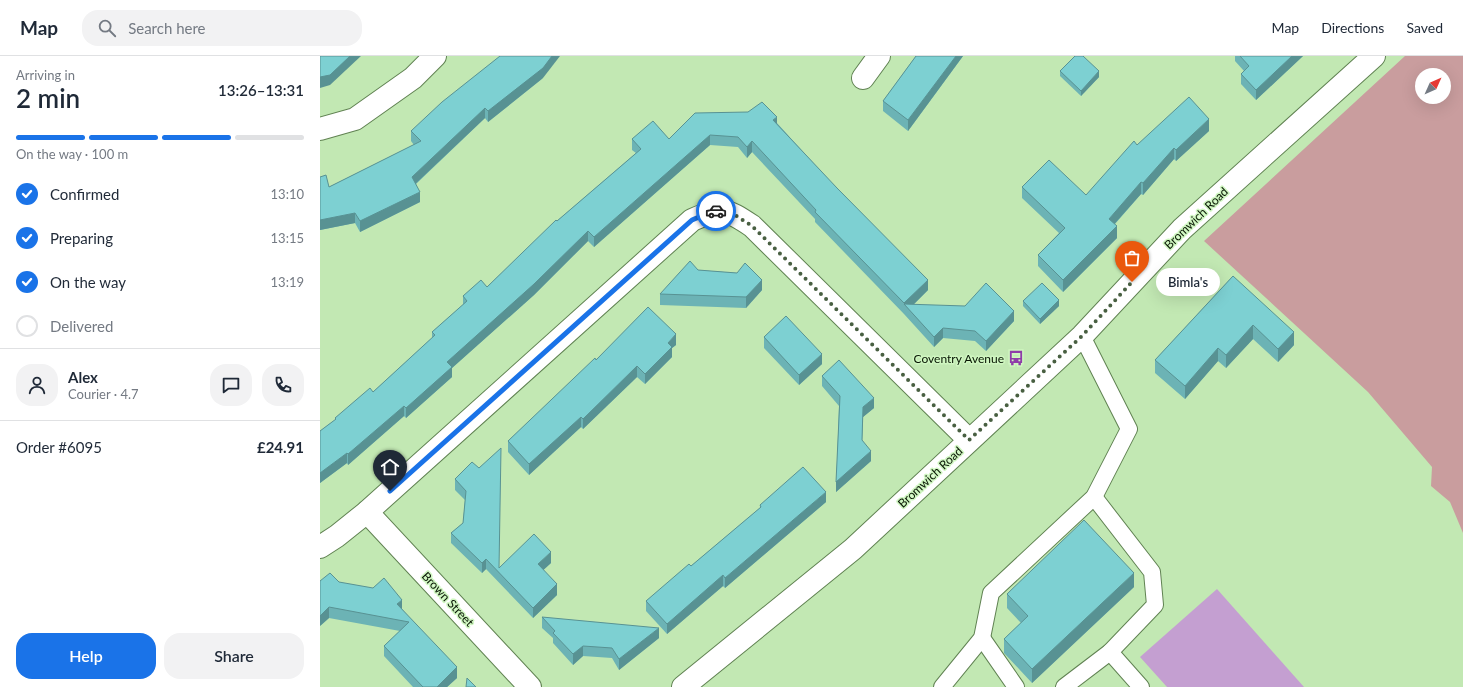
<!DOCTYPE html>
<html lang="en">
<head>
<meta charset="utf-8">
<style>
	body { margin:0; font-family:Lato,sans-serif; background:#f2f2f3; color:#1f2937; height:100vh; display:flex; flex-direction:column; font-size:15px; white-space:nowrap }
	* { box-sizing:border-box; margin:0 }
	p { font-size:13px; color:#747a83 }
	.icon { flex:none; width:22px; height:22px; fill:none; stroke:currentColor; stroke-width:2; stroke-linecap:round; stroke-linejoin:round }
	.map { position:relative; flex:1; overflow:hidden }
	.sheet { display:flex; flex-direction:column; background:#fff; width:320px }
	.sheet>* { flex:none }
	.needle { width:26px; rotate:45deg }
	.buttons { position:absolute; left:1095px; top:12px; display:grid; gap:8px }
	.buttons a { display:grid; place-items:center; width:36px; height:36px; border-radius:50%; background:#fff; box-shadow:0 4px 16px #0002; font-size:20px }
	.pin { position:absolute; display:grid; place-items:center; width:34px; height:34px; color:#fff; margin:-41px -17px; border-radius:50% 50% 50% 0; rotate:-45deg; box-shadow:0 0 4px #0007 }
	.pin .icon { rotate:45deg }
	.courier { position:absolute; display:grid; place-items:center; width:40px; height:40px; margin:-20px; border:3px solid #1a73e8; border-radius:50%; background:#fff; color:#222; box-shadow:0 1px 5px #0007 }
	.bubble { position:absolute; height:28px; border-radius:14px; background:#fff; box-shadow:0 4px 16px #0002; font-size:13px; font-weight:600; line-height:28px; text-align:center }
	.headline em { font-style:normal; font-weight:600 }
	.headline div { display:flex; flex-direction:column-reverse }
	.headline { display:flex; align-items:center; justify-content:space-between; height:68px; padding:0 16px }
	h1 { font-size:26px; font-weight:600; line-height:30px }
	.bar { display:grid; grid-template-columns:repeat(4,1fr); gap:6px 4px; align-content:center; height:48px; padding:0 16px }
	.bar i { height:5px; border-radius:3px; background:#e0e1e3 }
	.bar .on { background:#1a73e8 }
	.bar p { grid-column:span 4 }
	.line { display:flex; align-items:center; gap:10px; padding:0 16px; border-top:1px solid #e0e1e3 }
	.line div { flex:1 }
	.round { display:grid; place-items:center; flex:none; width:42px; height:42px; border-radius:16px; background:#f2f2f3 }
	ol { padding:0 16px; list-style:none }
	li { display:flex; align-items:center; gap:12px; height:44px }
	li p { margin-inline-start:auto }
	li .icon { padding:4px; border-radius:50%; background:#1a73e8; color:#fff; stroke-width:4 }
	li:last-child { color:#747a83 }
	li i { width:22px; height:22px; border:2px solid #e0e1e3; border-radius:50% }
	.button { display:flex; gap:8px; margin-top:auto; padding:8px 16px }
	.button a { flex:1; height:46px; border-radius:16px; background:#1a73e8; color:#fff; font-size:16px; font-weight:600; line-height:46px; text-align:center }
	.button a+a { background:#f2f2f3; color:#1f2937 }
	header { display:flex; align-items:center; gap:24px; box-sizing:border-box; height:56px; padding:0 20px; background:#fff; border-bottom:1px solid #e0e1e3 }
	header strong { font-size:19px }
	nav { display:flex; gap:22px; margin-inline-start:auto; font-size:14px }
	.search { width:280px; height:36px; background:#f2f2f3; display:flex; align-items:center; gap:10px; box-sizing:border-box; padding:0 14px; border-radius:16px; color:#747a83; font-size:15px }
	main { display:flex; flex:1; min-height:0 }
	.map>svg:first-child { display:block }
	.green { fill:#c99d9e; fill-rule:evenodd }
	.water { fill:#c49fd1 }
	.lines { fill:none; stroke-linecap:round; stroke-linejoin:round }
	.service-casing { stroke:#608252; stroke-width:18 }
	.minor-casing { stroke:#608252; stroke-width:24 }
	.primary-casing { stroke:#608252; stroke-width:24 }
	.service { stroke:#fff; stroke-width:16 }
	.minor { stroke:#fff; stroke-width:22 }
	.primary { stroke:#fff; stroke-width:22 }
	.wall { fill:#6cb3b5 }
	.shaded-wall { fill:#589293 }
	.building { fill:#7dd0d2; stroke:#589293 }
	.done { stroke:#485f41; stroke-width:4; stroke-dasharray:0 7.2 }
	.route { stroke:#1a73e8; stroke-width:5 }
	.labels { text-anchor:middle; dominant-baseline:central; stroke-width:3; stroke-linejoin:round; paint-order:stroke }
	.street-label { font-size:12px; fill:#071503; stroke:#cff6c0 }
	.poi-label { font-size:12px; fill:#071503; stroke:#cff6c0; text-anchor:end }
</style>
</head>
<body>
<header>
<strong>Map</strong>
<div class="search"><svg class="icon" aria-label="search" viewBox="0 0 24 24"><circle cx="10" cy="10" r="6"/><path d="M15 15l6 6"/></svg>Search here</div>
<nav><a>Map</a><a>Directions</a><a>Saved</a></nav>
</header>
<main>
<section class="sheet">
<div class="headline"><div><h1>2 min</h1><p>Arriving in</p></div><em>13:26–13:31</em></div>
<div class="bar"><i class="on"></i><i class="on"></i><i class="on"></i><i></i><p>On the way · 100 m</p></div>
<ol>
<li><svg class="icon" aria-label="check" viewBox="0 0 24 24"><path d="M5 12l5 5 9-10"/></svg>Confirmed<p>13:10</p></li>
<li><svg class="icon" aria-label="check" viewBox="0 0 24 24"><path d="M5 12l5 5 9-10"/></svg>Preparing<p>13:15</p></li>
<li><svg class="icon" aria-label="check" viewBox="0 0 24 24"><path d="M5 12l5 5 9-10"/></svg>On the way<p>13:19</p></li>
<li><i></i>Delivered</li>
</ol>
<div class="line" style="height:72px"><a class="round"><svg class="icon" aria-label="person" viewBox="0 0 24 24"><circle cx="12" cy="8" r="4"/><path d="M4 21q1-7 8-7t8 7"/></svg></a><div><b>Alex</b><p>Courier · 4.7</p></div><a class="round"><svg class="icon" aria-label="chat" viewBox="0 0 24 24"><path d="M4 5h16v11H9l-5 4z"/></svg></a><a class="round"><svg class="icon" aria-label="phone" viewBox="0 0 24 24"><path d="M5 4h4l2 5-3 2q2 4 5 5l2-3 5 2v4C11 20 4 13 5 4z"/></svg></a></div>
<div class="line" style="height:52px"><div>Order #6095</div><b>£24.91</b></div>
<div class="button"><a>Help</a><a>Share</a></div>
</section>
<div class="map">
<svg width="1143" height="631" viewBox="0 0 1143 631">
	<rect width="100%" height="100%" fill="#c2e8b3"/>
	<!-- green -->
	<path class="green" d="M1085,0H1143V477L1130,446L1111,430L1112,411L1048,336L884,185ZM1102,19H1124V41H1102Z"/>
	<!-- water -->
	<path class="water" d="M897,533L984,631H847L820,601Z"/>
	<g class="lines">
		<defs>
			<g id="service">
				<path d="M662,582L696,631"/>
				<path d="M790,596L821,631"/>
				<path d="M622,631L662,582L671,537L774,441L809,373L762,280"/>
				<path d="M744,631L790,596L835,549L832,516L774,441"/>
			</g>
			<g id="minor">
				<path d="M543,22L559,0"/>
				<path d="M0,73L35,63L93,22L115,0"/>
				<path d="M47,456L210,631"/>
				<path d="M0,491L17,480L47,456L372,164C402,151 405,152 432,170L649,384"/>
			</g>
			<path id="primary" d="M363,631L533,493L762,280L862,173L1054,0"/>
		</defs>
		<!-- service casing -->
		<use href="#service" class="service-casing"/>
		<!-- minor casing -->
		<use href="#minor" class="minor-casing"/>
		<!-- primary casing -->
		<use href="#primary" class="primary-casing"/>
		<!-- service -->
		<use href="#service" class="service"/>
		<!-- minor -->
		<use href="#minor" class="minor"/>
		<!-- primary -->
		<use href="#primary" class="primary"/>
	</g>
	<!-- wall -->
	<g class="wall">
		<path d="M596,0H643L588,75L563,55V45Z"/>
		<path d="M915,0H983L936,44L921,28V18L924,15L915,5Z"/>
		<path d="M740,15L779,21L761,40L740,20Z"/>
		<path d="M223,22L168,66L165,62L96,128L100,146L40,176L35,167L0,174V121L9,131L94,89L91,85V75Z"/>
		<path d="M457,67L608,234L594,248L694,265L666,295L655,285L623,282L614,291L584,258V257V258L495,166V163L432,96L427,102L418,91L390,89L274,191L268,185L214,239L132,312V321L86,362L84,360L28,409L27,407L0,427V375L15,364V362L53,336L112,282V276L143,249V240L167,231L237,165L316,97L312,94V83H349Z"/>
		<path d="M889,75L856,105L854,103L823,139L821,138L795,168L797,182L743,236L718,210V199L739,177L702,142V131L766,139L817,89Z"/>
		<path d="M378,214L417,217L442,234L426,252L340,249V238Z"/>
		<path d="M913,220L974,289L958,306L933,283L906,312L898,305L865,343L835,317V304Z"/>
		<path d="M703,245L739,250L720,268L703,250Z"/>
		<path d="M444,281L502,308L479,329L444,292Z"/>
		<path d="M356,289L352,292V301L325,328L317,321L263,373L261,371L209,419L188,396V385L276,304Z"/>
		<path d="M502,320L554,352L543,361L542,385L551,405L516,436L519,350L502,330Z"/>
		<path d="M152,406L179,512L231,507L223,514L237,539L213,562L166,513L162,517L131,487V477L143,467L145,444L135,434V423Z"/>
		<path d="M506,446L405,532L403,530L347,578L326,555V545L371,510L440,452V449Z"/>
		<path d="M19,526L82,553L137,622L127,631H93L64,600V590L80,575L9,562L0,570Z"/>
		<path d="M814,531L712,627L684,597V583L701,567L687,552V538Z"/>
		<path d="M222,561L339,582L299,614L292,602L263,600L253,609L233,587V582L222,572Z"/>
	</g>
	<!-- shaded-wall -->
	<g class="shaded-wall">
		<path d="M30,0H41L10,29L0,32V21Z"/>
		<path d="M232,0H240L223,22L168,66V55Z"/>
		<path d="M636,0H643L588,75V64Z"/>
		<path d="M972,0H983L936,44V34Z"/>
		<path d="M779,15V21L761,40V35Z"/>
		<path d="M165,52V62L92,131V121Z"/>
		<path d="M457,61V71L453,64Z"/>
		<path d="M889,63V75L856,105V94Z"/>
		<path d="M390,79V89L274,191V181Z"/>
		<path d="M432,85V96L427,102V91Z"/>
		<path d="M854,92V103L823,139V127Z"/>
		<path d="M821,126V138L789,174V163Z"/>
		<path d="M100,136V146L40,176V165Z"/>
		<path d="M35,157V167L0,174V164Z"/>
		<path d="M797,170V182L743,236V224Z"/>
		<path d="M268,175V185L214,239L132,312V321L86,362V352L127,306Z"/>
		<path d="M442,224V234L426,252V241Z"/>
		<path d="M608,224V234L589,253L584,248V258V247Z"/>
		<path d="M739,244V250L720,268V263Z"/>
		<path d="M694,255V265L666,295V285Z"/>
		<path d="M933,269V283L906,312V299Z"/>
		<path d="M623,272V282L614,291V281Z"/>
		<path d="M974,276V289L958,306V293Z"/>
		<path d="M356,278V289L352,292V301L325,328V318L348,287Z"/>
		<path d="M898,292V305L865,343V330Z"/>
		<path d="M502,298V308L479,329V319Z"/>
		<path d="M317,310V321L263,373V363Z"/>
		<path d="M554,342V352L543,361L542,395L543,351Z"/>
		<path d="M84,350V360L28,409V398Z"/>
		<path d="M261,361V371L209,419V408Z"/>
		<path d="M551,395V405L516,436V426Z"/>
		<path d="M27,397V407L0,427V417Z"/>
		<path d="M506,436V446L405,532V522Z"/>
		<path d="M231,496V507L218,519V508Z"/>
		<path d="M166,503V513L162,517V507Z"/>
		<path d="M814,517V531L712,627V613Z"/>
		<path d="M403,519V530L347,578V568Z"/>
		<path d="M237,528V539L213,562V552Z"/>
		<path d="M82,544V554L77,548Z"/>
		<path d="M9,551V562L0,570V560Z"/>
		<path d="M339,572V582L299,614V603Z"/>
		<path d="M263,590V600L253,609V598Z"/>
		<path d="M137,611V622L127,631H117Z"/>
	</g>
	<!-- building -->
	<g class="building">
		<path d="M0,0H30L10,19L0,21Z"/>
		<path d="M180,0H232L223,12L168,55L165,52L92,121L100,136L40,165L35,157L0,164V121L6,119L9,131L101,85L91,75L122,46Z"/>
		<path d="M596,0H636L588,64L563,45Z"/>
		<path d="M755,0H763L779,15L761,35L740,15Z"/>
		<path d="M920,0H972L936,34L921,18L929,10Z"/>
		<path d="M869,41L889,63L856,94L854,92L823,127L821,126L789,163L797,170L743,224L718,199L745,172L702,131L729,104L766,139L814,85L817,89Z"/>
		<path d="M442,46L457,61L453,64L517,132L608,224L584,247L495,156L496,154L432,85L427,91L418,81L390,79L274,181L268,175L214,228L127,306L132,311L86,352L84,350L28,398L27,397L0,417V375L16,363L15,362L50,332L53,336L115,279L112,276L147,245L143,240L161,224L167,231L236,164L237,165L321,93L312,83L333,65L349,83L375,57L428,56Z"/>
		<path d="M370,205L378,214L417,217L425,207L442,224L426,241L340,238Z"/>
		<path d="M913,220L974,276L958,293L933,269L906,299L898,292L865,330L835,304Z"/>
		<path d="M666,227L694,255L666,285L655,275L623,272L614,281L584,248L645,250Z"/>
		<path d="M722,227L739,244L720,263L703,245Z"/>
		<path d="M328,251L356,278L348,287L352,291L325,318L317,310L263,363L261,361L209,408L188,385L275,302L276,304Z"/>
		<path d="M466,260L502,298L479,319L444,281Z"/>
		<path d="M519,304L554,342L543,351L542,384L551,395L516,426L520,340L502,320Z"/>
		<path d="M181,392L179,512L214,478L231,496L218,508L237,528L213,552L166,503L162,507L131,477L143,467L146,435L135,423L152,406L159,412Z"/>
		<path d="M483,411L506,436L405,522L403,519L347,568L326,545L369,508L371,510L441,451L440,449Z"/>
		<path d="M764,464L814,517L712,613L684,583L708,560L687,538Z"/>
		<path d="M10,517L19,526L53,532L64,522L82,544L77,548L137,611L117,631H103L64,590L89,566L9,551L0,560V525Z"/>
		<path d="M222,561L339,572L299,603L292,592L263,590L253,598L233,577L235,575Z"/>
		<path d="M147,622L156,631H146Z"/>
	</g>
	<g class="lines">
		<!-- done -->
		<path class="done" d="M396,155L412,157L432,170L649,384L762,280L812,226"/>
		<!-- route -->
		<path class="route" d="M70,435L372,164L393,155H396"/>
	</g>
	<!-- icons -->
	<defs>
		<symbol id="bus-bare" viewBox="-9 -9 18 18"><path d="M-5-6H5V4H4V6H2V4H-2V6H-4V4H-5ZM-3.5-4V0h7V-4ZM-3.5 1.2v1.5H-2V1.2ZM2 1.2v1.5H3.5V1.2Z" fill="#8f3ba9" stroke="#cff6c0" stroke-width="2.5" paint-order="stroke"/></symbol>
	</defs>
	<g fill-rule="evenodd">
		<use href="#bus-bare" x="685" y="291" width="22" height="22"/>
	</g>
	<g class="labels">
		<!-- street labels -->
		<g class="street-label">
			<text transform="translate(876 162) rotate(-44)">Bromwich Road</text>
			<text transform="translate(610 421) rotate(-43)">Bromwich Road</text>
			<text transform="translate(128 543) rotate(47)">Brown Street</text>
		</g>
		<!-- poi labels -->
		<g class="poi-label">
			<text x="684" y="302">Coventry Avenue</text>
		</g>
	</g>
</svg>
<div class="buttons">
<a><svg class="needle" viewBox="-14 -14 28 28"><path d="M0-13l5 13h-10z" fill="#e53935"/><path d="M0 13l5-13h-10z" fill="#747a83"/></svg></a>
</div>
<div class="pin" style="left:812px;top:226px;background:#ea580c"><svg class="icon" aria-label="bag" viewBox="0 0 24 24"><path d="M5 8h14l-1 12H6zM9 8a3 3 0 0 1 6 0"/></svg></div>
<div class="pin" style="left:70px;top:435px;background:#1f2937"><svg class="icon" aria-label="home" viewBox="0 0 24 24"><path d="M3 11l9-7 9 7M6 9v11h12V9"/></svg></div>
<div class="courier" style="left:396px;top:155px"><svg class="icon" aria-label="car" viewBox="0 0 24 24"><path d="M5 17H2v-5l4-1 3-4h7l3 4 3 1v5h-3M9 17h6M6 11h13"/><circle cx="7" cy="17" r="2"/><circle cx="17" cy="17" r="2"/></svg></div>
<div class="bubble" style="left:836px;top:212px;width:64px">Bimla's</div>
</div>
</main>
</body>
</html>
